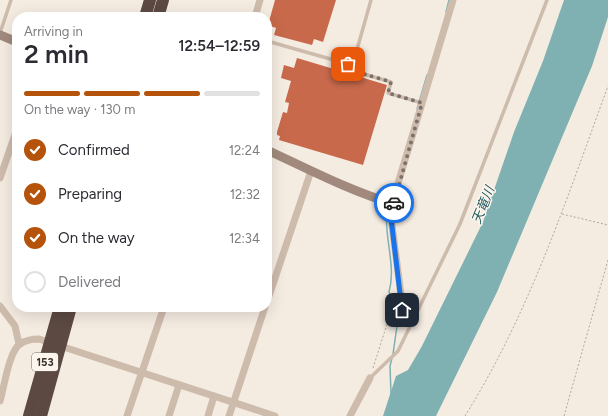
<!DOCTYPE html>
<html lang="en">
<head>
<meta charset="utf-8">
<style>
	body { margin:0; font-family:Figtree,"Noto Sans JP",sans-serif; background:#f7f7f7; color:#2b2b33; height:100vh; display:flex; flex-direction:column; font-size:15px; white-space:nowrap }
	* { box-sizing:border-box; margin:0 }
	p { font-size:13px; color:#7c7c81 }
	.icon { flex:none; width:22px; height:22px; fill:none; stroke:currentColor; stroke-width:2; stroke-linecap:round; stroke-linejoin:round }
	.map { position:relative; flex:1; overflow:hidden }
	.details { position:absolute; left:12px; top:12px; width:260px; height:300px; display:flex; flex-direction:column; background:#fff; border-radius:16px; box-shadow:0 4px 16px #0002 }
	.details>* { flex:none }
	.pin { position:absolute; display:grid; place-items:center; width:34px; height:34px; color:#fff; margin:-17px; border-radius:8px; box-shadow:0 2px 6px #0006 }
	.courier { position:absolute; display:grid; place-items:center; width:40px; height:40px; margin:-20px; border:3px solid #1a73e8; border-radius:50%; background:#fff; color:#222; box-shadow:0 1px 5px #0007 }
	.head em { font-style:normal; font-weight:600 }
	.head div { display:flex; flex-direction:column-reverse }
	.head { display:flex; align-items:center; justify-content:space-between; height:68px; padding:0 12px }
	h1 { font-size:26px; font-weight:600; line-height:30px }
	.bar { display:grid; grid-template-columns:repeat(4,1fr); gap:6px 4px; align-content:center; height:48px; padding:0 12px }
	.bar i { height:5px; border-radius:3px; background:#e1e1e2 }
	.bar .selected { background:#b45309 }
	.bar p { grid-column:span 4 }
	ol { padding:0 12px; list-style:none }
	li { display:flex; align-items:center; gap:12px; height:44px }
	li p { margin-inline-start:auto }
	li .icon { padding:4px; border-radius:50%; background:#b45309; color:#fff; stroke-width:4 }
	li:last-child { color:#7c7c81 }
	li i { width:22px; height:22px; border:2px solid #e1e1e2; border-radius:50% }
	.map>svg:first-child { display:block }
	.water { fill:#7fb0b2 }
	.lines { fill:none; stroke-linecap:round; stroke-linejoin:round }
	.stream { stroke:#7fb0b2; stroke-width:1.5 }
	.building { fill:#c8694b }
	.path { stroke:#b9a596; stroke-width:1; stroke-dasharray:2 2; stroke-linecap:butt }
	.lane { stroke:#cdbbac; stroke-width:3.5 }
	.street { stroke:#cdbbac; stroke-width:7 }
	.secondary { stroke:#a18a7d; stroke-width:9 }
	.highway { stroke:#5c4a42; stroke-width:12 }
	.done { stroke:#7c716b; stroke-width:4; stroke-dasharray:0 7.2 }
	.route { stroke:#1a73e8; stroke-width:5 }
	.labels { text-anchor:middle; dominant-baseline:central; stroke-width:3; stroke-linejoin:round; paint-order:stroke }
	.shield { fill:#fbf5ee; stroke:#756b66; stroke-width:1 }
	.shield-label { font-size:11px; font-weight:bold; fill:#3b302b }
	.water-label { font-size:13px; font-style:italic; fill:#1f5a5e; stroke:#fbf5ee }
</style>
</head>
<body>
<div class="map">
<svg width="608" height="416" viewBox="0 0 608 416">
	<rect width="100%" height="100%" fill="#f4ebe1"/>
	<!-- water -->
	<path class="water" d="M564,0H608V17L592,66L497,292L436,416H383L396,376L408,370L422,346L483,222L514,132L543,61Z"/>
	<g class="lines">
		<!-- stream -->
		<g class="stream">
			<path d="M446,12L449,0"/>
			<path d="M417,109L427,75"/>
			<path d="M389,199L393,188"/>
			<path d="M388,205C382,234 397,264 389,292L396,309"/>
			<path d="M393,354L398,319"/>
			<path d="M391,394L390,366L392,358"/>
		</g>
	</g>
	<!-- building -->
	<g class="building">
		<path d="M275,0H336L323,42L314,39L312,45L274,35L276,28L268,25Z"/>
		<path d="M297,58L387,85L363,165L279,140L280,136L277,135V132L283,112L287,113L289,103L285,102L291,81L281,78L284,65L294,68Z"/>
	</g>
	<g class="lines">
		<!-- path -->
		<g class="path">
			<path d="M562,214L608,225"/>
			<path d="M373,368L389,318L398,312"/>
			<path d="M465,416C529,314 567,198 608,86"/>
			<path d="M564,416L608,260"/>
		</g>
		<!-- lane -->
		<g class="lane">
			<path d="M0,33L11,0"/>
			<path d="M267,41L348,64L350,70L391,82L388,93L422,103"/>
			<path d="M348,64L351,56L356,53L371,0"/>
			<path d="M370,378L398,351L460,224L547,0"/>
		</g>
		<!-- street -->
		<g class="street">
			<path d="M255,17L260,0"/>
			<path d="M0,178L17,129"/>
			<path d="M267,302L311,171"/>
			<path d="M0,306L15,326L19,344"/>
			<path d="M403,310L391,218L396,190L453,0"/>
			<path d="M0,401C4,388 9,351 20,344C26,340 32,339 39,339L275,416"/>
			<path d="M127,416L164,307"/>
			<path d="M169,416L179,385"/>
			<path d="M208,416L214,396"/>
			<path d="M229,416L265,307"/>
			<path d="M350,416L370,378"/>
		</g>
		<!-- secondary -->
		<g class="secondary">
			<path d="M0,35L17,42"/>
			<path d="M267,150C308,169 350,191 394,204"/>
		</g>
		<!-- highway -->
		<g class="highway">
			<path d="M145,17L150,0"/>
			<path d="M158,17L163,0"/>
			<path d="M29,416L60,307"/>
			<path d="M41,416L71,307"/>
		</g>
	</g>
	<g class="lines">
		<!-- done -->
		<path class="done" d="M348,64L350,70L391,82L388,93L422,103L394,203"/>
		<!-- route -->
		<path class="route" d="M394,203L391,218L402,310"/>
	</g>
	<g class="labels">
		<!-- shield labels -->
		<rect class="shield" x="32" y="353" width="26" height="18" rx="3"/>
		<g class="shield-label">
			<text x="45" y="362">153</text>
		</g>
		<!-- water labels -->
		<g class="water-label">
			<text transform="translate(483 205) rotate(-68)">天竜川</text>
		</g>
	</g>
</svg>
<div class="pin" style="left:348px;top:64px;background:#ea580c"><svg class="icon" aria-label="bag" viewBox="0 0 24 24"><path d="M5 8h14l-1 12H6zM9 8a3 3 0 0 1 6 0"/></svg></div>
<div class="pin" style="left:402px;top:310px;background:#1f2937"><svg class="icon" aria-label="home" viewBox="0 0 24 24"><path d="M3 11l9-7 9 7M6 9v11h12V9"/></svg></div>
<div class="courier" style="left:394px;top:203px"><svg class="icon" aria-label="car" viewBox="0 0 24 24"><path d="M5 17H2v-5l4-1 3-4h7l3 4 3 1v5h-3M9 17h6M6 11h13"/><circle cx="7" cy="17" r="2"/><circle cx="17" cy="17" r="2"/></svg></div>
<section class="details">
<div class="head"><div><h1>2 min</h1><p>Arriving in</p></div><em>12:54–12:59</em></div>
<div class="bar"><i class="selected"></i><i class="selected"></i><i class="selected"></i><i></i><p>On the way · 130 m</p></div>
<ol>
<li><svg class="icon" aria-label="check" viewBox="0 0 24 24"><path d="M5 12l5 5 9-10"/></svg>Confirmed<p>12:24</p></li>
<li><svg class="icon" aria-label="check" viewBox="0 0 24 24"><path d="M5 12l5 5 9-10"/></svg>Preparing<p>12:32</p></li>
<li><svg class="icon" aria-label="check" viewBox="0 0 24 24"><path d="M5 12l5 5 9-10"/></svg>On the way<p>12:34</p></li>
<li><i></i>Delivered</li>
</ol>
</section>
</div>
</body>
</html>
